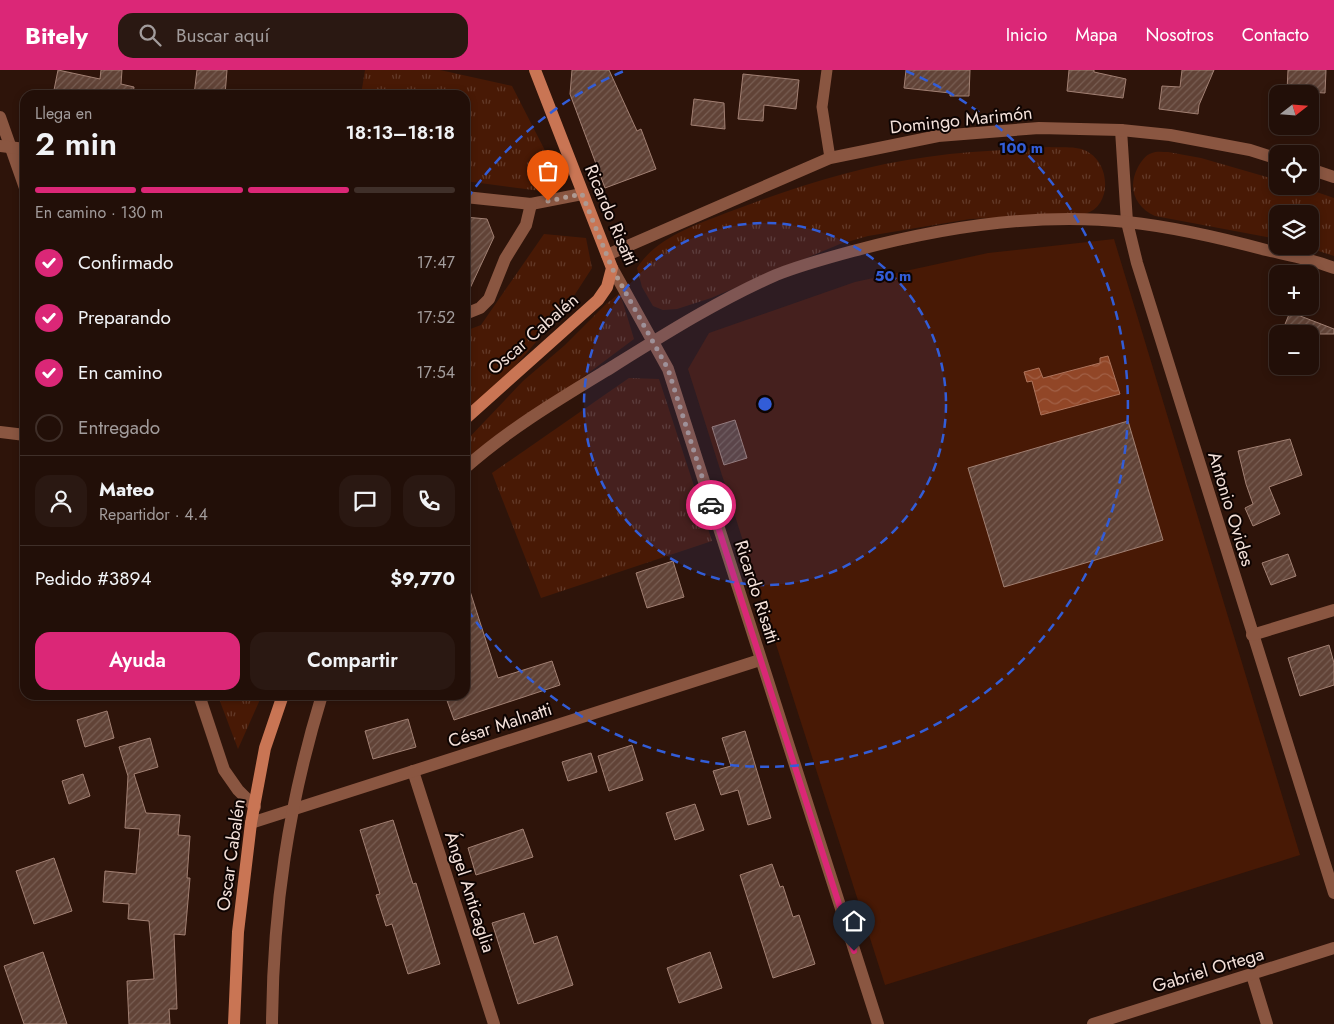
<!DOCTYPE html>
<html lang="es">
<head>
<meta charset="utf-8">
<style>
	body { margin:0; font-family:Jost,sans-serif; background:#2a1812; color:#f1f3f6; height:100vh; display:flex; flex-direction:column; font-size:19px; white-space:nowrap }
	* { box-sizing:border-box; margin:0 }
	p { font-size:16px; color:#a29c9c }
	.icon { flex:none; width:28px; height:28px; fill:none; stroke:currentColor; stroke-width:2; stroke-linecap:round; stroke-linejoin:round }
	.map { position:relative; flex:1; overflow:hidden }
	.details { position:absolute; left:20px; top:20px; width:450px; height:610px; display:flex; flex-direction:column; background:#220f08; border-radius:15px; box-shadow:0 2px 8px #0003,0 0 0 1px #3f2f29 }
	.details>* { flex:none }
	.needle { width:32px; rotate:73deg }
	.buttons { position:absolute; left:1269px; top:15px; display:grid; gap:10px }
	.buttons a { display:grid; place-items:center; width:50px; height:50px; border-radius:10px; background:#220f08; box-shadow:0 2px 8px #0003,0 0 0 1px #3f2f29; font-size:25px }
	.pin { position:absolute; display:grid; place-items:center; width:42px; height:42px; color:#fff; margin:-51px -21px; border-radius:50% 50% 50% 0; rotate:-45deg; box-shadow:0 0 5px #0007 }
	.pin .icon { rotate:45deg }
	.courier { position:absolute; display:grid; place-items:center; width:50px; height:50px; margin:-25px; border:4px solid #db2777; border-radius:50%; background:#fff; color:#222; box-shadow:0 1px 6px #0007 }
	.overview em { font-style:normal; font-weight:600 }
	.overview div { display:flex; flex-direction:column-reverse }
	.overview { display:flex; align-items:center; justify-content:space-between; height:85px; padding:0 15px }
	h1 { font-size:32px; font-weight:600; line-height:38px }
	.bar { display:grid; grid-template-columns:repeat(4,1fr); gap:8px 5px; align-content:center; height:60px; padding:0 15px }
	.bar i { height:6px; border-radius:4px; background:#3f2f29 }
	.bar .selected { background:#db2777 }
	.bar p { grid-column:span 4 }
	.line { display:flex; align-items:center; gap:12px; padding:0 15px; border-top:1px solid #3f2f29 }
	.line div { flex:1 }
	.round { display:grid; place-items:center; flex:none; width:52px; height:52px; border-radius:15px; background:#2a1812 }
	ol { padding:0 15px; list-style:none }
	li { display:flex; align-items:center; gap:15px; height:55px }
	li p { margin-inline-start:auto }
	li .icon { padding:5px; border-radius:50%; background:#db2777; color:#fff; stroke-width:4 }
	li:last-child { color:#a29c9c }
	li i { width:28px; height:28px; border:2px solid #3f2f29; border-radius:50% }
	.cta { display:flex; gap:10px; margin-top:auto; padding:10px 15px }
	.cta a { flex:1; height:58px; border-radius:15px; background:#db2777; color:#fff; font-size:20px; font-weight:600; line-height:58px; text-align:center }
	.cta a+a { background:#2a1812; color:#f1f3f6 }
	header { display:flex; align-items:center; gap:30px; box-sizing:border-box; height:70px; padding:0 25px; background:#db2777; color:#fff }
	header strong { font-size:24px }
	nav { display:flex; gap:28px; margin-inline-start:auto; font-size:18px }
	.search { width:350px; height:45px; background:#2a1812; display:flex; align-items:center; gap:12px; box-sizing:border-box; padding:0 18px; border-radius:15px; color:#a29c9c; font-size:19px }
	.map>svg:first-child { display:block }
	.grass { fill:url(#grass-tufts) }
	.pitch { fill:#481905 }
	.water { fill:url(#water-waves); stroke:#ae745c }
	.building { fill:url(#building-hatch); stroke:#a28073 }
	.lines { fill:none; stroke-linecap:round; stroke-linejoin:round }
	.service { stroke:#8a5641; stroke-width:11 }
	.minor { stroke:#8a5641; stroke-width:12 }
	.secondary { stroke:#c97554; stroke-width:12 }
	.done { stroke:#ae9991; stroke-width:5; stroke-dasharray:0 9 }
	.route { stroke:#db2777; stroke-width:6 }
	.ring { fill:none; stroke:#325dd8; stroke-width:2.5; stroke-dasharray:9 6 }
	.labels { text-anchor:middle; dominant-baseline:central; stroke-width:4; stroke-linejoin:round; paint-order:stroke }
	.street-label { font-size:18px; fill:#f3e0d9; stroke:#0e0402 }
	.centre { fill:#325dd8; stroke:#0e0402; stroke-width:2.5 }
	.ring-label { font-size:15px; text-anchor:middle; font-weight:bold; fill:#325dd8; stroke:#0e0402; stroke-width:4; stroke-linejoin:round; paint-order:stroke }
</style>
</head>
<body>
<header>
<strong>Bitely</strong>
<div class="search"><svg class="icon" aria-label="search" viewBox="0 0 24 24"><circle cx="10" cy="10" r="6"/><path d="M15 15l6 6"/></svg>Buscar aquí</div>
<nav><a>Inicio</a><a>Mapa</a><a>Nosotros</a><a>Contacto</a></nav>
</header>
<div class="map">
<svg width="1334" height="954" viewBox="0 0 1334 954">
	<defs>
		<pattern id="grass-tufts" width="24" height="20" patternUnits="userSpaceOnUse" patternTransform="scale(1.25)"><rect width="24" height="20" fill="#481905"/><path d="M3 7l-1-3M5 7V3M7 7l1-3M15 17l-1-3M17 17v-4M19 17l1-3" fill="none" stroke="#633a29"/></pattern>
		<pattern id="water-waves" width="16" height="10" patternUnits="userSpaceOnUse" patternTransform="scale(1.25)"><rect width="16" height="10" fill="#914627"/><path d="M0 5q4-4 8 0t8 0" fill="none" stroke="#a16046"/></pattern>
		<pattern id="building-hatch" width="6" height="6" patternUnits="userSpaceOnUse" patternTransform="scale(1.25)"><rect width="6" height="6" fill="#614337"/><path d="M-1 1l2-2M0 6l6-6M5 7l2-2" fill="none" stroke="#785e53"/></pattern>
	</defs>
	<rect width="100%" height="100%" fill="#2e140a"/>
	<!-- grass -->
	<g class="grass">
		<path d="M365,0H440L512,16L557,104L541,121L465,111V25H361Z"/>
		<path d="M1049,77C1059,78 1074,76 1084,80C1110,90 1114,135 1085,144L970,149L868,166L840,174L711,228L677,239L663,240L653,236L642,217L637,198C656,168 695,155 726,143C792,118 858,96 927,87C967,81 1008,80 1049,77Z"/>
		<path d="M1168,82L1201,88L1277,110L1278,116H1299L1334,128V186L1303,176H1310V144H1278L1277,169L1155,146C1135,137 1127,118 1138,97C1141,92 1145,85 1152,83C1156,81 1163,82 1168,82Z"/>
		<path d="M544,164L586,168L592,198L570,232L465,355V261L481,255Z"/>
		<path d="M620,223L634,269L465,395V372L523,311L565,275L605,235Z"/>
		<path d="M629,308L659,309L712,471L541,528L492,403Z"/>
		<path d="M219,625H262L238,679L218,626Z"/>
	</g>
	<!-- pitch -->
	<path class="pitch" d="M1114,169L1300,785L885,915L688,299L709,263L855,212L988,183Z"/>
	<!-- water -->
	<path class="water" d="M1108,286L1120,324L1041,345L1032,311L1027,312L1024,302L1039,298L1043,308L1100,293V288Z"/>
	<!-- building -->
	<g class="building">
		<path d="M58,0L100,9L101,0H122L121,14L134,17L133,25H53Z"/>
		<path d="M197,0H227L225,25H194Z"/>
		<path d="M572,0H609L637,61L641,59L656,99L605,118L570,24Z"/>
		<path d="M906,0H970L969,26H950V23L904,18Z"/>
		<path d="M1069,0H1094V2L1126,9L1123,28L1067,21Z"/>
		<path d="M1182,0H1214L1199,35L1198,44L1159,39L1162,16L1180,17Z"/>
		<path d="M1288,0H1326L1325,23L1287,21Z"/>
		<path d="M743,4L799,10L796,39L764,35L763,51L738,49Z"/>
		<path d="M694,29L724,33L725,59L691,55Z"/>
		<path d="M465,147L487,149L494,167L465,229Z"/>
		<path d="M1290,242L1334,259V264H1281Z"/>
		<path d="M735,350L747,388L724,395L712,357Z"/>
		<path d="M1128,351L1163,470L1004,517L968,398Z"/>
		<path d="M1290,369L1302,405L1269,417L1280,444L1253,456L1245,438L1253,434L1246,414L1238,381Z"/>
		<path d="M1288,484L1296,506L1271,515L1262,493Z"/>
		<path d="M673,491L684,527L647,538L636,503Z"/>
		<path d="M469,518L498,608L552,591L560,615L454,650L445,625H465V519Z"/>
		<path d="M1329,575L1334,593V615L1300,626L1288,588Z"/>
		<path d="M107,641L114,668L85,677L77,650Z"/>
		<path d="M408,649L416,677L373,689L365,661Z"/>
		<path d="M745,661L771,748L748,755L738,720L721,725L713,701L731,696L722,668Z"/>
		<path d="M150,668L158,697L134,704L146,743L180,745L178,765L190,766L187,808H190L185,865L174,864L177,939H169L170,954H129L127,911L154,909L149,851L128,849L129,834L103,832L105,801L136,804L140,759L125,758L128,706L119,677Z"/>
		<path d="M632,675L643,710L609,721L598,686Z"/>
		<path d="M591,683L597,702L568,711L562,692Z"/>
		<path d="M83,704L90,726L69,734L62,711Z"/>
		<path d="M695,734L704,760L675,770L666,743Z"/>
		<path d="M393,750L413,814L416,813L440,894L408,904L392,854L386,856L376,825L380,824L360,760Z"/>
		<path d="M523,759L533,787L476,805L468,778Z"/>
		<path d="M54,788L72,841L34,854L16,801Z"/>
		<path d="M772,794L780,817L783,816L793,847L799,845L815,894L773,908L740,805Z"/>
		<path d="M524,843L534,874L557,866L573,915L518,934L492,853Z"/>
		<path d="M43,882L67,954H24L4,896Z"/>
		<path d="M710,882L722,918L679,933L667,898Z"/>
	</g>
	<g class="lines">
		<!-- service -->
		<path class="service" d="M827,0L822,37L830,88"/>
		<!-- minor -->
		<g class="minor">
			<path d="M0,47L25,118"/>
			<path d="M1121,60L1127,152L1137,193L1334,823"/>
			<path d="M0,76L25,79"/>
			<path d="M1310,99L1334,107"/>
			<path d="M465,127L531,134L582,124"/>
			<path d="M607,185L830,88L938,66L1039,58L1121,60L1170,65L1250,80L1278,89"/>
			<path d="M612,198L668,299L878,954"/>
			<path d="M465,244L480,238L489,229L505,189L526,155L531,134"/>
			<path d="M0,362L25,365"/>
			<path d="M465,398C510,358 561,328 612,297C665,264 719,230 776,205C801,195 827,188 853,181C939,158 1038,142 1127,152C1174,157 1221,168 1266,180C1288,185 1312,189 1334,198"/>
			<path d="M1252,565L1334,540"/>
			<path d="M199,625L224,700L238,720L255,737"/>
			<path d="M413,701L494,954"/>
			<path d="M251,753L760,590"/>
			<path d="M1252,905L1267,954"/>
			<path d="M272,954C273,838 288,736 322,625"/>
			<path d="M1093,954L1334,878"/>
		</g>
		<!-- secondary -->
		<g class="secondary">
			<path d="M465,349L598,230L607,217L612,198L535,0"/>
			<path d="M234,954L238,862L251,753L265,678L283,625"/>
		</g>
	</g>
	<g class="lines">
		<!-- done -->
		<path class="done" d="M548,131L582,124L612,198L668,299L711,435"/>
		<!-- route -->
		<path class="route" d="M711,435L854,881"/>
	</g>
	<!-- distance rings -->
	<circle cx="765" cy="334" r="181" fill="#325dd8" fill-opacity=".12"/>
	<g class="ring">
		<circle cx="765" cy="334" r="181"/>
		<path d="M467 129A362 362 0 0 1 624 1M906 1A362 362 0 1 1 467 539"/>
	</g>
	<g class="labels">
		<!-- street labels -->
		<g class="street-label">
			<text transform="translate(961 50) rotate(-6)">Domingo Marimón</text>
			<text transform="translate(611 145) rotate(67)">Ricardo Risatti</text>
			<text transform="translate(533 264) rotate(-41)">Oscar Cabalén</text>
			<text transform="translate(1231 439) rotate(73)">Antonio Ovides</text>
			<text transform="translate(757 522) rotate(72)">Ricardo Risatti</text>
			<text transform="translate(500 655) rotate(-18)">César Malnatti</text>
			<text transform="translate(231 785) rotate(-82)">Oscar Cabalén</text>
			<text transform="translate(470 822) rotate(72)">Ángel Anticaglia</text>
			<text transform="translate(1208 900) rotate(-17)">Gabriel Ortega</text>
		</g>
	</g>
	<circle cx="765" cy="334" r="8" class="centre"/>
	<g class="ring-label">
		<text x="1021" y="83">100 m</text>
		<text x="893" y="211">50 m</text>
	</g>
</svg>
<div class="buttons">
<a><svg class="needle" viewBox="-14 -14 28 28"><path d="M0-13l5 13h-10z" fill="#e53935"/><path d="M0 13l5-13h-10z" fill="#a29c9c"/></svg></a>
<a><svg class="icon" aria-label="locate" viewBox="0 0 24 24"><circle cx="12" cy="12" r="6"/><path d="M12 2v4M12 18v4M2 12h4M18 12h4"/></svg></a>
<a><svg class="icon" aria-label="layers" viewBox="0 0 24 24"><path d="M12 4l9 5-9 5-9-5zM3 14l9 5 9-5"/></svg></a>
<a>+</a>
<a>−</a>
</div>
<div class="pin" style="left:548px;top:131px;background:#ea580c"><svg class="icon" aria-label="bag" viewBox="0 0 24 24"><path d="M5 8h14l-1 12H6zM9 8a3 3 0 0 1 6 0"/></svg></div>
<div class="pin" style="left:854px;top:881px;background:#1f2937"><svg class="icon" aria-label="home" viewBox="0 0 24 24"><path d="M3 11l9-7 9 7M6 9v11h12V9"/></svg></div>
<div class="courier" style="left:711px;top:435px"><svg class="icon" aria-label="car" viewBox="0 0 24 24"><path d="M5 17H2v-5l4-1 3-4h7l3 4 3 1v5h-3M9 17h6M6 11h13"/><circle cx="7" cy="17" r="2"/><circle cx="17" cy="17" r="2"/></svg></div>
<section class="details">
<div class="overview"><div><h1>2 min</h1><p>Llega en</p></div><em>18:13–18:18</em></div>
<div class="bar"><i class="selected"></i><i class="selected"></i><i class="selected"></i><i></i><p>En camino · 130 m</p></div>
<ol>
<li><svg class="icon" aria-label="check" viewBox="0 0 24 24"><path d="M5 12l5 5 9-10"/></svg>Confirmado<p>17:47</p></li>
<li><svg class="icon" aria-label="check" viewBox="0 0 24 24"><path d="M5 12l5 5 9-10"/></svg>Preparando<p>17:52</p></li>
<li><svg class="icon" aria-label="check" viewBox="0 0 24 24"><path d="M5 12l5 5 9-10"/></svg>En camino<p>17:54</p></li>
<li><i></i>Entregado</li>
</ol>
<div class="line" style="height:90px"><a class="round"><svg class="icon" aria-label="person" viewBox="0 0 24 24"><circle cx="12" cy="8" r="4"/><path d="M4 21q1-7 8-7t8 7"/></svg></a><div><b>Mateo</b><p>Repartidor · 4.4</p></div><a class="round"><svg class="icon" aria-label="chat" viewBox="0 0 24 24"><path d="M4 5h16v11H9l-5 4z"/></svg></a><a class="round"><svg class="icon" aria-label="phone" viewBox="0 0 24 24"><path d="M5 4h4l2 5-3 2q2 4 5 5l2-3 5 2v4C11 20 4 13 5 4z"/></svg></a></div>
<div class="line" style="height:65px"><div>Pedido #3894</div><b>$9,770</b></div>
<div class="cta"><a>Ayuda</a><a>Compartir</a></div>
</section>
</div>
</body>
</html>
